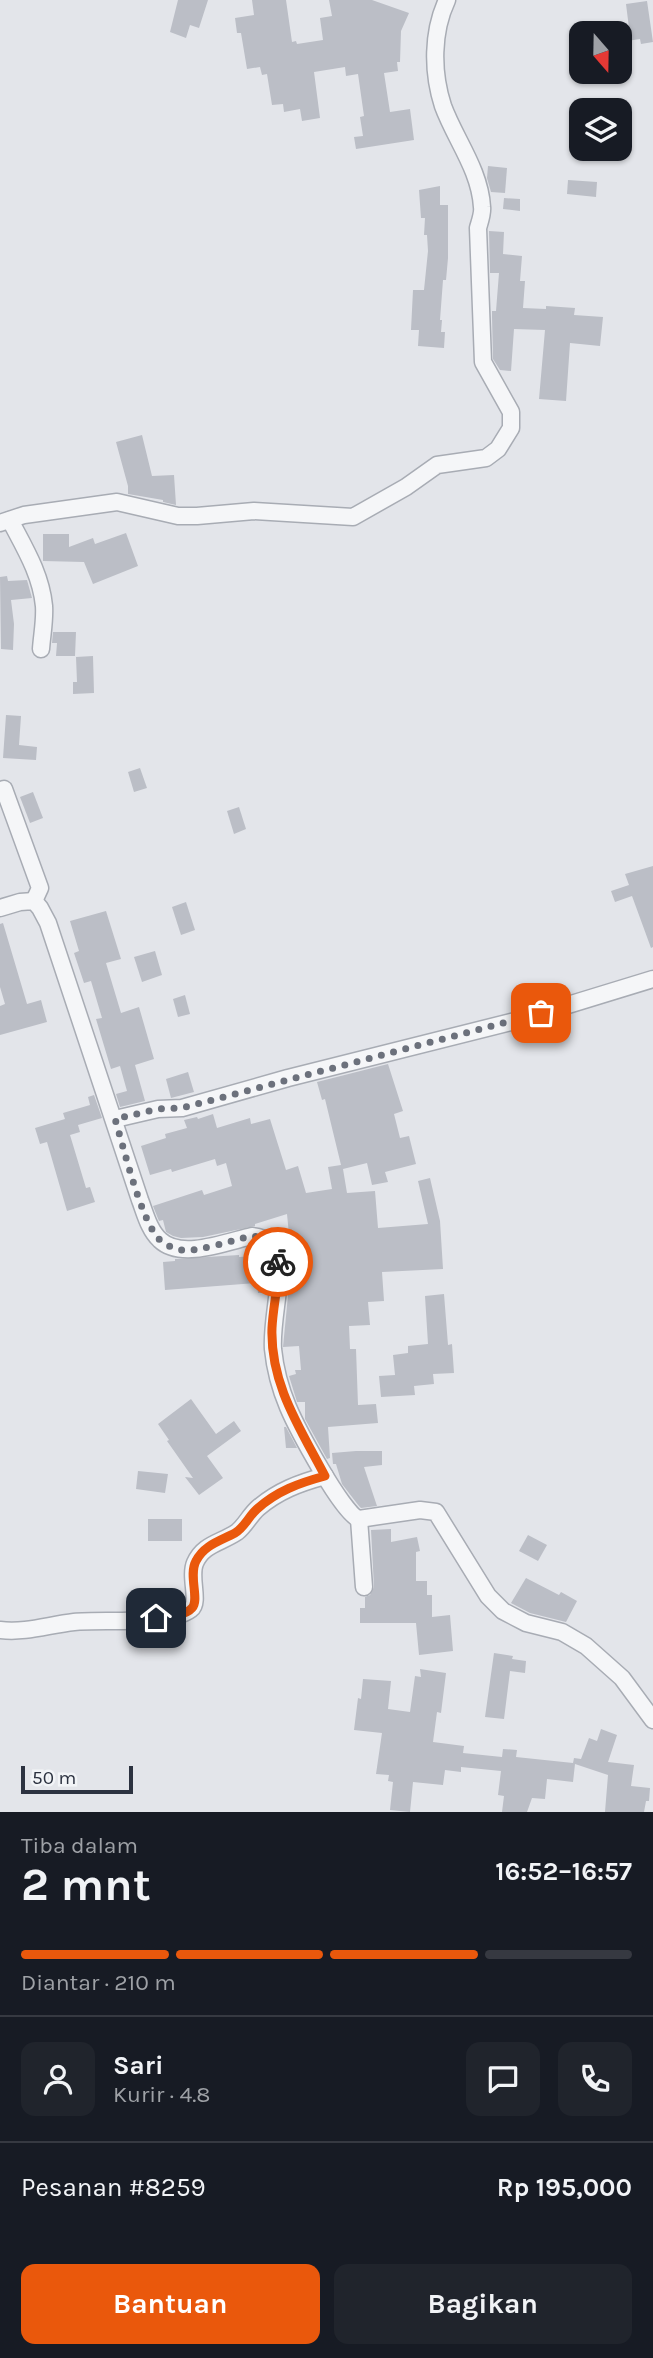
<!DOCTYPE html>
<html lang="id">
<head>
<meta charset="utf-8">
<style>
	body { margin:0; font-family:Karla,sans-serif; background:#20242c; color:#f1f3f6; height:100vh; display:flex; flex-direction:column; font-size:26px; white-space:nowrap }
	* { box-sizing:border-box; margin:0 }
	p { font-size:23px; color:#9ea1a6 }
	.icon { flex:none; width:38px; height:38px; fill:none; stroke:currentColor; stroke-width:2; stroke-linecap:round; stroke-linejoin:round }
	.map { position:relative; height:1812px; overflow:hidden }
	.side { display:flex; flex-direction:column; background:#171b24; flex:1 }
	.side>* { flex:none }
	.needle { width:46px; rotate:160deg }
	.buttons { position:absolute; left:569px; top:21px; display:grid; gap:14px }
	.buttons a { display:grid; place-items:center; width:63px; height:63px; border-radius:14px; background:#171b24; box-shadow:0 2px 5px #0004; font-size:35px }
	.scale { position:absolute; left:21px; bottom:18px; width:112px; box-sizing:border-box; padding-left:7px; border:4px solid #2c3240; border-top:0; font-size:19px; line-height:24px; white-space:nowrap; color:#2c3240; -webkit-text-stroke:5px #f2f4f7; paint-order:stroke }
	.pin { position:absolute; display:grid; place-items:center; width:60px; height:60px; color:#fff; margin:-30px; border-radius:14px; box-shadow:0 4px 10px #0006 }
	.courier { position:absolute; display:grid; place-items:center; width:70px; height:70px; margin:-35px; border:5px solid #ea580c; border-radius:50%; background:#fff; color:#222; box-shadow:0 2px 9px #0007 }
	.overview em { font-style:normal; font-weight:700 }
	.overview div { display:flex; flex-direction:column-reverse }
	.overview { display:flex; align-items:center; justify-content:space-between; height:119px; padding:0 21px }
	h1 { font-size:46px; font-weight:700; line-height:52px }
	.bar { display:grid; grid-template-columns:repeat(4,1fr); gap:10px 7px; align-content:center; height:84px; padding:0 21px }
	.bar i { height:9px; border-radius:5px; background:#363941 }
	.bar .on { background:#ea580c }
	.bar p { grid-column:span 4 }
	.line { display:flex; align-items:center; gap:18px; padding:0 21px; border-top:2px solid #363941 }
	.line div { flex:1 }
	.round { display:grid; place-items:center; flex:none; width:74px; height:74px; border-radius:14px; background:#20242c }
	.action { display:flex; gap:14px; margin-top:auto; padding:14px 21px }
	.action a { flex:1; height:80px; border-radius:14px; background:#ea580c; color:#fff; font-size:28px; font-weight:700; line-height:80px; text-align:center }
	.action a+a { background:#20242c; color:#f1f3f6 }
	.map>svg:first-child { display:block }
	.building { fill:#bbbec6 }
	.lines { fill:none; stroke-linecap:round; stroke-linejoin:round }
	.minor-casing { stroke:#a8acb4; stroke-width:19 }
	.minor { stroke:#f5f6f8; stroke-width:16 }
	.done { stroke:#6c717c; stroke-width:7; stroke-dasharray:0 12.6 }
	.route { stroke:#ea580c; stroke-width:9 }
</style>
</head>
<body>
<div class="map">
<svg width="653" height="1812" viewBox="0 0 653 1812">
	<rect width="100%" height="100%" fill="#e3e5ea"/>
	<!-- building -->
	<g class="building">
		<path d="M178,0H208L199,28L190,25L186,38L170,32Z"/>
		<path d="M252,0H286L292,42L296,41L297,44L323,40L320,18L332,16L329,0H372L409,13L401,31L400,62H397L398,71L384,73L390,112L410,109L414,140L356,149L354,137L363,136L360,117L364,116L358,74L346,76L345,67L314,72L320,118L302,121L300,109L284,112L283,104L272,105L267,74L262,75L260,67L247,69L241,33H237L235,18L254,15Z"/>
		<path d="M647,1L653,42L641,44L640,39L620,42V30L629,28L626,4Z"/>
		<path d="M488,166L507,168L505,193L491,192L487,178Z"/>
		<path d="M568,180L597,182L596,197L567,194Z"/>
		<path d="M440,186V205H448V258L446,280H443L440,320H442L441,332H445L444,348L418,346L419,330H411L413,290H424L428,251L427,235H424L425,218H421L419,190Z"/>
		<path d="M504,198L520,199V211L503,209Z"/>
		<path d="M489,231L504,232L503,254L522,256L520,281H525L523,308L546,309V306L575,308L574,315L603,317L600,346L570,343L566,401L539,399L545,330L514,329L511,371L500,370L493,359L492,317V311H496L499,273H490Z"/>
		<path d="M142,435L152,476L174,475L176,505L163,502V500L128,494V486L116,442Z"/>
		<path d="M126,533L138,566L93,584L84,562L43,561V534H69V547L93,538L95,544Z"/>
		<path d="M7,576L8,581L27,580L32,598L11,600L14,624L13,650L1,649L0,577Z"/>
		<path d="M53,632H76L75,656H56L57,643H52Z"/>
		<path d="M93,656L94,693L73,694V682H77L76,657Z"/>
		<path d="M6,715L21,716L19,745L37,747L36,760L3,758Z"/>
		<path d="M140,768L147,788L134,792L128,772Z"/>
		<path d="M33,792L43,818L30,823L20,797Z"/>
		<path d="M239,807L246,829L234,834L227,811Z"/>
		<path d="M653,866V947L651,948L632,896L615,902L611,891L629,885L625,874Z"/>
		<path d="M186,902L195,930L181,935L172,907Z"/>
		<path d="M106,911L121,959L106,963L121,1013L139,1007L154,1059L135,1065L145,1101L120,1107L116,1094L127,1091L120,1066L111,1069L96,1019L102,1018L91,981L84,983L74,953L79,951L70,921Z"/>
		<path d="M3,923L27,1004L41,1000L47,1022L0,1035V1006L5,1004L0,987V924Z"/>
		<path d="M155,951L162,975L142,982L134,957Z"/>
		<path d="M185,995L190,1014L178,1017L173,999Z"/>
		<path d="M388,1064L403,1111L394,1114L400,1138L409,1136L416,1164L385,1172L388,1182L372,1185L367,1163L343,1169L347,1193L375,1191L378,1228L428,1224L418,1181L430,1178L440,1221L443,1269L382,1272L384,1301L368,1302L370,1325L349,1326L350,1349H356L358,1405L376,1404L378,1423L328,1427L330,1458L327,1459L305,1419V1402H297L289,1376L296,1374L295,1370H301L299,1346L283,1347L290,1275H293L287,1214L255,1224V1226L203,1237L181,1238L173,1236L166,1232L163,1220L159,1221L153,1206L202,1190L204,1195L232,1186L226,1163L217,1166L215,1159L172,1172L171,1169L150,1175L141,1146L166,1138L165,1134L187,1128L184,1120L197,1117L198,1119L213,1114L217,1128L250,1118L251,1124L270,1119L286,1170L298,1166L306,1193L332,1189L328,1167L341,1165L325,1099L322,1100L317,1082Z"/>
		<path d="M188,1072L194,1092L171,1098L166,1079Z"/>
		<path d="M94,1095L102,1118L78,1125L80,1132L70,1135L86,1188L90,1187L95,1202L67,1211L47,1142L40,1144L35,1128L65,1119L63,1113L90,1105L88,1097Z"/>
		<path d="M239,1255V1257L266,1255L269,1276L267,1293H258L257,1283L165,1290L163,1262L175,1261V1259Z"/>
		<path d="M444,1294L448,1345L452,1344L454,1373L433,1374L434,1384L414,1386L415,1395L381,1397L379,1376L395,1375L393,1355L408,1353V1346L428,1344L425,1296Z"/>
		<path d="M191,1399L216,1434L234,1421L241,1431L207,1456L223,1478L199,1495L185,1477L193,1478L167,1441L169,1440L158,1424Z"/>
		<path d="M284,1427H286L297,1448H286Z"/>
		<path d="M356,1451H382V1465L364,1467L377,1506L361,1508L359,1506L342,1484L336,1464H333L332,1453Z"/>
		<path d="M138,1471L168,1474L165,1493L136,1489Z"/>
		<rect x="148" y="1519" width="34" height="22"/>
		<path d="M391,1529V1542L417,1537L420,1551L416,1552V1581H427V1595H432V1617L450,1615L453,1651L419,1655L416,1623H360V1608H365V1597L370,1595L374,1587L371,1530Z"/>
		<path d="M528,1535L547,1545L538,1561L519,1551Z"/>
		<path d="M526,1578L559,1595L561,1592L577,1601L566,1622L530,1613L511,1603Z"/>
		<path d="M494,1653L513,1656L512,1659L526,1661L525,1673L510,1671L504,1719L485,1717Z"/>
		<path d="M420,1669L446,1673L441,1713L437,1712L433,1742L464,1746L463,1753L502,1757L503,1749L517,1750L516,1757L573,1763L574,1758L581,1759L589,1738L597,1741L601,1729L617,1735L608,1762L634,1765L631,1786L650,1788L649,1801H646L644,1812H605L608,1775L575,1764L573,1782L547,1779L545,1799L532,1798L527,1812H502L504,1796L498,1795L501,1771L461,1767V1772L445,1770L443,1785L413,1782L410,1812L390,1810L393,1782L388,1781L389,1775L376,1774L382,1733L354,1730L358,1698L361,1699L363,1679L391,1681L388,1709L410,1712L415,1676L421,1677Z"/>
	</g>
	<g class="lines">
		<defs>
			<g id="minor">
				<path d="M10,520C24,547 41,574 44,606C45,620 42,635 41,649"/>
				<path d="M0,523L24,515L117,502L178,516H197L254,511L353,517L406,487L437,465L486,458L498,449L511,428V412L483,362L478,228C480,221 483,213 482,207C480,170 455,139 443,106C432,72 432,32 447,0"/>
				<path d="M4,789L40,888L34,901"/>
				<path d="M0,908L20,902L34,901L40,908L48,923L140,1200C145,1213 149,1230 160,1240C181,1260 226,1242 252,1236C266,1237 274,1243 278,1258C283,1280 271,1322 273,1349C275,1369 280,1388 288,1407C296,1426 343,1515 359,1519L420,1510L436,1512L488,1596L503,1611L526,1623L562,1632L586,1646L622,1678L653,1720"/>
				<path d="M115,1119L158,1109L182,1108L288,1078L519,1020L653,979"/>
				<path d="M359,1519L364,1587"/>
				<path d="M0,1630C26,1633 48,1625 74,1622C103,1619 168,1626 191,1609C200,1602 189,1577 195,1563C203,1544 221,1543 237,1532C245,1526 250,1515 258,1508C278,1491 299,1483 325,1476"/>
			</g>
		</defs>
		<!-- minor casing -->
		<use href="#minor" class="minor-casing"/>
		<!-- minor -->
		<use href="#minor" class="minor"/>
	</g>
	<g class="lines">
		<!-- done -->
		<path class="done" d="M278,1262L270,1241L261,1237L252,1236C232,1240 200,1252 182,1250C173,1249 164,1244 158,1238C140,1217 124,1148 115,1119L158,1109L182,1108L541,1013"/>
		<!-- route -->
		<path class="route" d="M156,1618C166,1617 185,1616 192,1608C200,1600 188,1575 196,1561C204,1545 220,1541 235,1533C244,1528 249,1516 257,1509C277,1491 299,1483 325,1476C300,1428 270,1384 272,1328C273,1306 279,1284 278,1262"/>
	</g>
</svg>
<div class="buttons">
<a><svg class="needle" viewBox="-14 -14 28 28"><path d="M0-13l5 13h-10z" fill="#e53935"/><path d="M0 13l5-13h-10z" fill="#9ea1a6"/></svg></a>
<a><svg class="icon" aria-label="layers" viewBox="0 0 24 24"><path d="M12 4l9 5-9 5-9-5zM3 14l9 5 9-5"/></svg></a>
</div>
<div class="scale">50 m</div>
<div class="pin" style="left:541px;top:1013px;background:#ea580c"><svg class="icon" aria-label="bag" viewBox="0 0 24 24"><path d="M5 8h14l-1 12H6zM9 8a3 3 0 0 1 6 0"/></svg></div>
<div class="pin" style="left:156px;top:1618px;background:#1f2937"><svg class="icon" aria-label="home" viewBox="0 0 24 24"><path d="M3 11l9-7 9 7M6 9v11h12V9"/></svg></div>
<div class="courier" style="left:278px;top:1262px"><svg class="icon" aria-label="bike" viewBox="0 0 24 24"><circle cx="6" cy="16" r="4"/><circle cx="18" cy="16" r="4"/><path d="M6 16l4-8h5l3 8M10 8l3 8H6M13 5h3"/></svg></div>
</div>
<section class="side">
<div class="overview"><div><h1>2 mnt</h1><p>Tiba dalam</p></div><em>16:52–16:57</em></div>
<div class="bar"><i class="on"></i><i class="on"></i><i class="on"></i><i></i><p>Diantar · 210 m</p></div>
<div class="line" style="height:126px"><a class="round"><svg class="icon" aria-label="person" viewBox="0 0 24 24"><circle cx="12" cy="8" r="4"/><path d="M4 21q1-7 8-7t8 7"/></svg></a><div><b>Sari</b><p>Kurir · 4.8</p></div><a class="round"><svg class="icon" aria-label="chat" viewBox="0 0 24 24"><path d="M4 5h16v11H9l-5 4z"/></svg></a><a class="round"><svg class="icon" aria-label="phone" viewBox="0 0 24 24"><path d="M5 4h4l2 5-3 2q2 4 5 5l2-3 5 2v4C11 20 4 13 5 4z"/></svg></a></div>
<div class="line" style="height:91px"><div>Pesanan #8259</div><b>Rp 195,000</b></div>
<div class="action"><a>Bantuan</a><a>Bagikan</a></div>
</section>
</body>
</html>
